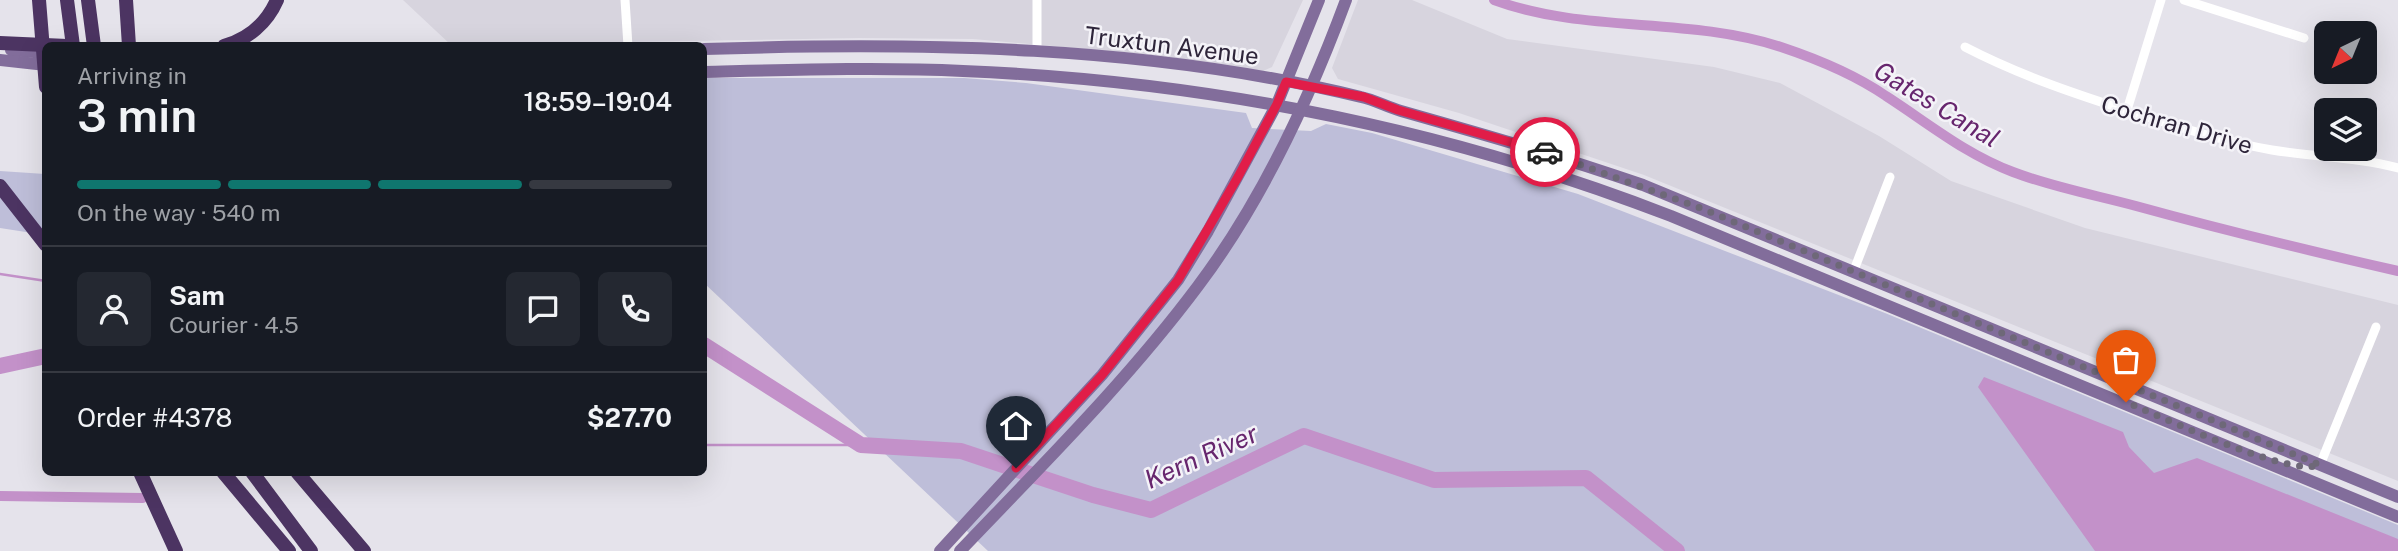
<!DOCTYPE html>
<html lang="en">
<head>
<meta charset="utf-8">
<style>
	body { margin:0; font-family:"Public Sans",sans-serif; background:#242831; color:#f1f3f6; height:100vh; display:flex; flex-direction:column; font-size:26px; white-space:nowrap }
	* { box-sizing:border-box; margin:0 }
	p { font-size:23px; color:#9ea1a6 }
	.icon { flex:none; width:38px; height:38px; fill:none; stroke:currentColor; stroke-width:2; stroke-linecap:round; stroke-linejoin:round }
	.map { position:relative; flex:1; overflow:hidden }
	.panel { position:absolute; left:42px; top:42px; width:665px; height:434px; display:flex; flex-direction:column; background:#171b24; border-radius:10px; box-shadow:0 7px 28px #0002 }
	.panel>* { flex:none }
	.needle { width:46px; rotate:223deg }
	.fabs { position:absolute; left:2314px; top:21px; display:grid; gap:14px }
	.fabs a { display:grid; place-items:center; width:63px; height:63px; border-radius:10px; background:#171b24; box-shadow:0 7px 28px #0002; font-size:35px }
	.pin { position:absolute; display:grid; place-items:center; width:60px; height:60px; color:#fff; margin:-72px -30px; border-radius:50% 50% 50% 0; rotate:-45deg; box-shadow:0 0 7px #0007 }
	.pin .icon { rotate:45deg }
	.courier { position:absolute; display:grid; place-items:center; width:70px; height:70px; margin:-35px; border:5px solid #e11d48; border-radius:50%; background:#fff; color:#222; box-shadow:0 2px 9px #0007 }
	.headline em { font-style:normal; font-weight:600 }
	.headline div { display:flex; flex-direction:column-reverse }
	.headline { display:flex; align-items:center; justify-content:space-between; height:119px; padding:0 35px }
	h1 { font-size:46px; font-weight:600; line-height:52px }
	.bar { display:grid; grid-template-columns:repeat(4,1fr); gap:10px 7px; align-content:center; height:84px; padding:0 35px }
	.bar i { height:9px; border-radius:5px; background:#363941 }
	.bar .on { background:#0f766e }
	.bar p { grid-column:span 4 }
	.line { display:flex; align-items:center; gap:18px; padding:0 35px; border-top:2px solid #363941 }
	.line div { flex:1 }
	.round { display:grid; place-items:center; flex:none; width:74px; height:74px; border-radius:10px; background:#242831 }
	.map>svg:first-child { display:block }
	.built { fill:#d7d4de }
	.green { fill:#bebed9 }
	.water { fill:#c391c9 }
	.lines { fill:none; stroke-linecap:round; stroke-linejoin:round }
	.stream { stroke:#c391c9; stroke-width:2.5 }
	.canal { stroke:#c391c9; stroke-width:10 }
	.river { stroke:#c391c9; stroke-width:16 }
	.minor { stroke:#fff; stroke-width:9 }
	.major { stroke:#826d9b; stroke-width:12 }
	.highway { stroke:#4c3462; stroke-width:14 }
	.done { stroke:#6e6878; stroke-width:7; stroke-dasharray:0 12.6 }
	.route { stroke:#e11d48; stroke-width:9 }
	.labels { text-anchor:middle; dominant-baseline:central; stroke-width:5; stroke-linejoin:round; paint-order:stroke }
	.street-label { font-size:24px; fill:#2e253a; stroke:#f4f3f8 }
	.water-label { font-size:26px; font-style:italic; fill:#67266e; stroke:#f4f3f8 }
</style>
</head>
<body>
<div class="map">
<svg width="2398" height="551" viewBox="0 0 2398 551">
	<rect width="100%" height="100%" fill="#e5e3eb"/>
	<!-- built -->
	<g class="built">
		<path d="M403,0H1303L1272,67L1263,71L1153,55L973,39L860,38L451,45Z"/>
		<path d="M1358,0H1412L1507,39L1714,67L1780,83L1879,136L1951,181L2085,228L2398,305V481L1644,175L1459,113L1338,79L1332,68Z"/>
	</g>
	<!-- green -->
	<g class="green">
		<path d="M704,78H964L1026,83L1246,113L1252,128L1311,131L1326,124L1372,133L1578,194L1885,313L2398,525V551H988L704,283Z"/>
		<path d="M0,171L45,174V235L0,228Z"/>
	</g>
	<!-- water -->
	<path class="water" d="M1984,377L2123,432L2129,447L2154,473L2197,458L2398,539V551H2095L1978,387Z"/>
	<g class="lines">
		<!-- stream -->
		<g class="stream">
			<path d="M0,274L46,281"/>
			<path d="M704,445H861"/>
		</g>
		<!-- canal -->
		<g class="canal">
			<path d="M1494,0C1586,34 1686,16 1781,47C1817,59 1854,74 1886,96C1928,123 1965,154 2013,172C2052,187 2095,195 2136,206C2223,230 2310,251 2398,271"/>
			<path d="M0,496L143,498"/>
		</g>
		<!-- river -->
		<g class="river">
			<path d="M704,345L861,445L961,451L1093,495L1151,510L1304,436L1434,480L1586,478L1677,551"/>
			<path d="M0,366L46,356"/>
		</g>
		<!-- minor -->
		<g class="minor">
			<path d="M625,0L628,46"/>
			<path d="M2184,0L2304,38"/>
			<path d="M1965,47C2021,76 2078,95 2138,114C2182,128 2226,142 2272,150C2314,157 2357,157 2398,168"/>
			<path d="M1037,51V0"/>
			<path d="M2127,110L2161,0"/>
			<path d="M1854,270L1890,177"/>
			<path d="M2320,465L2376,327"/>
		</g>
		<!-- major -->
		<g class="major">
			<path d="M704,49C923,42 1146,45 1361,97C1375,100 1387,107 1401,111C1482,134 1563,157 1643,185L2398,497"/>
			<path d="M11,50L46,53"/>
			<path d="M0,60L46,65"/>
			<path d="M704,72C788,70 879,67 963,71C1207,81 1444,128 1671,216L2398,517"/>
			<path d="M940,551L1102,375L1178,280L1208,231L1277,104L1319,0"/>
			<path d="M960,551C1042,465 1127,381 1198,286C1262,201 1309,100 1346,0"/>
		</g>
		<!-- highway -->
		<g class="highway">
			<path d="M39,0L46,87"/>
			<path d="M67,0L73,46"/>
			<path d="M88,0L94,46"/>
			<path d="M126,0L129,46"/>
			<path d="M0,43L67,46"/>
			<path d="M224,46C248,39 267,23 277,0"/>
			<path d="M0,186L46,245"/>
			<path d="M140,472L176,551"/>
			<path d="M223,472L289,551"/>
			<path d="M252,472L311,551"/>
			<path d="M297,472L364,551"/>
		</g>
	</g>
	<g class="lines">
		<!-- done -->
		<path class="done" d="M1545,152L1703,209L2320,465C2288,477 2162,417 2126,402"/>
		<!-- route -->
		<path class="route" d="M1016,468L1102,375L1178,280L1238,177L1277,104L1286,82L1364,97L1398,110L1545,152"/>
	</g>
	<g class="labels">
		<!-- street labels -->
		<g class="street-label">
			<text transform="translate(1172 45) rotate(7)">Truxtun Avenue</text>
			<text transform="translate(2177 124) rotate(16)">Cochran Drive</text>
		</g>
		<!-- water labels -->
		<g class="water-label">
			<text transform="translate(1937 104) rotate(31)">Gates Canal</text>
			<text transform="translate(1201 456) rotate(-24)">Kern River</text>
		</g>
	</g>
</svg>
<div class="fabs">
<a><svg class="needle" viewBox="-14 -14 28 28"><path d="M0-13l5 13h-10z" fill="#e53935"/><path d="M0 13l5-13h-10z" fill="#9ea1a6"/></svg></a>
<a><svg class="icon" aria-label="layers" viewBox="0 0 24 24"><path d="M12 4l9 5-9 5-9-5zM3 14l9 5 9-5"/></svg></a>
</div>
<div class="pin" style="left:2126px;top:402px;background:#ea580c"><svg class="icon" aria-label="bag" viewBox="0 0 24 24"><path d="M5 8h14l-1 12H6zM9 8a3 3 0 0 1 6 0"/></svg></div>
<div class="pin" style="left:1016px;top:468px;background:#1f2937"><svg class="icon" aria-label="home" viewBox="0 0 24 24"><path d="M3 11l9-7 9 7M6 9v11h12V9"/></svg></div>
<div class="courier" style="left:1545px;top:152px"><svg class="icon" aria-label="car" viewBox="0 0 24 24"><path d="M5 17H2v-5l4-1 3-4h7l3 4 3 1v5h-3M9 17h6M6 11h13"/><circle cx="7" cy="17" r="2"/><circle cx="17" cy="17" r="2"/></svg></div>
<section class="panel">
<div class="headline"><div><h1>3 min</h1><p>Arriving in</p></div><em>18:59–19:04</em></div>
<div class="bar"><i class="on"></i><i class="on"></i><i class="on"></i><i></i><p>On the way · 540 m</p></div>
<div class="line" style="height:126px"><a class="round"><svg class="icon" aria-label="person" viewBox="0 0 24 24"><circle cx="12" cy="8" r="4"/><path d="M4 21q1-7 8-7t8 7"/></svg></a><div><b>Sam</b><p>Courier · 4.5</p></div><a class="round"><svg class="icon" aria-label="chat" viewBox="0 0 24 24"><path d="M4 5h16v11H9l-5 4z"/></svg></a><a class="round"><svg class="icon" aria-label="phone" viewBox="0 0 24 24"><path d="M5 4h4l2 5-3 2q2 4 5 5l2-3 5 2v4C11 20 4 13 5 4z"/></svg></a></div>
<div class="line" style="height:91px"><div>Order #4378</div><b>$27.70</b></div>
</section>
</div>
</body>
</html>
